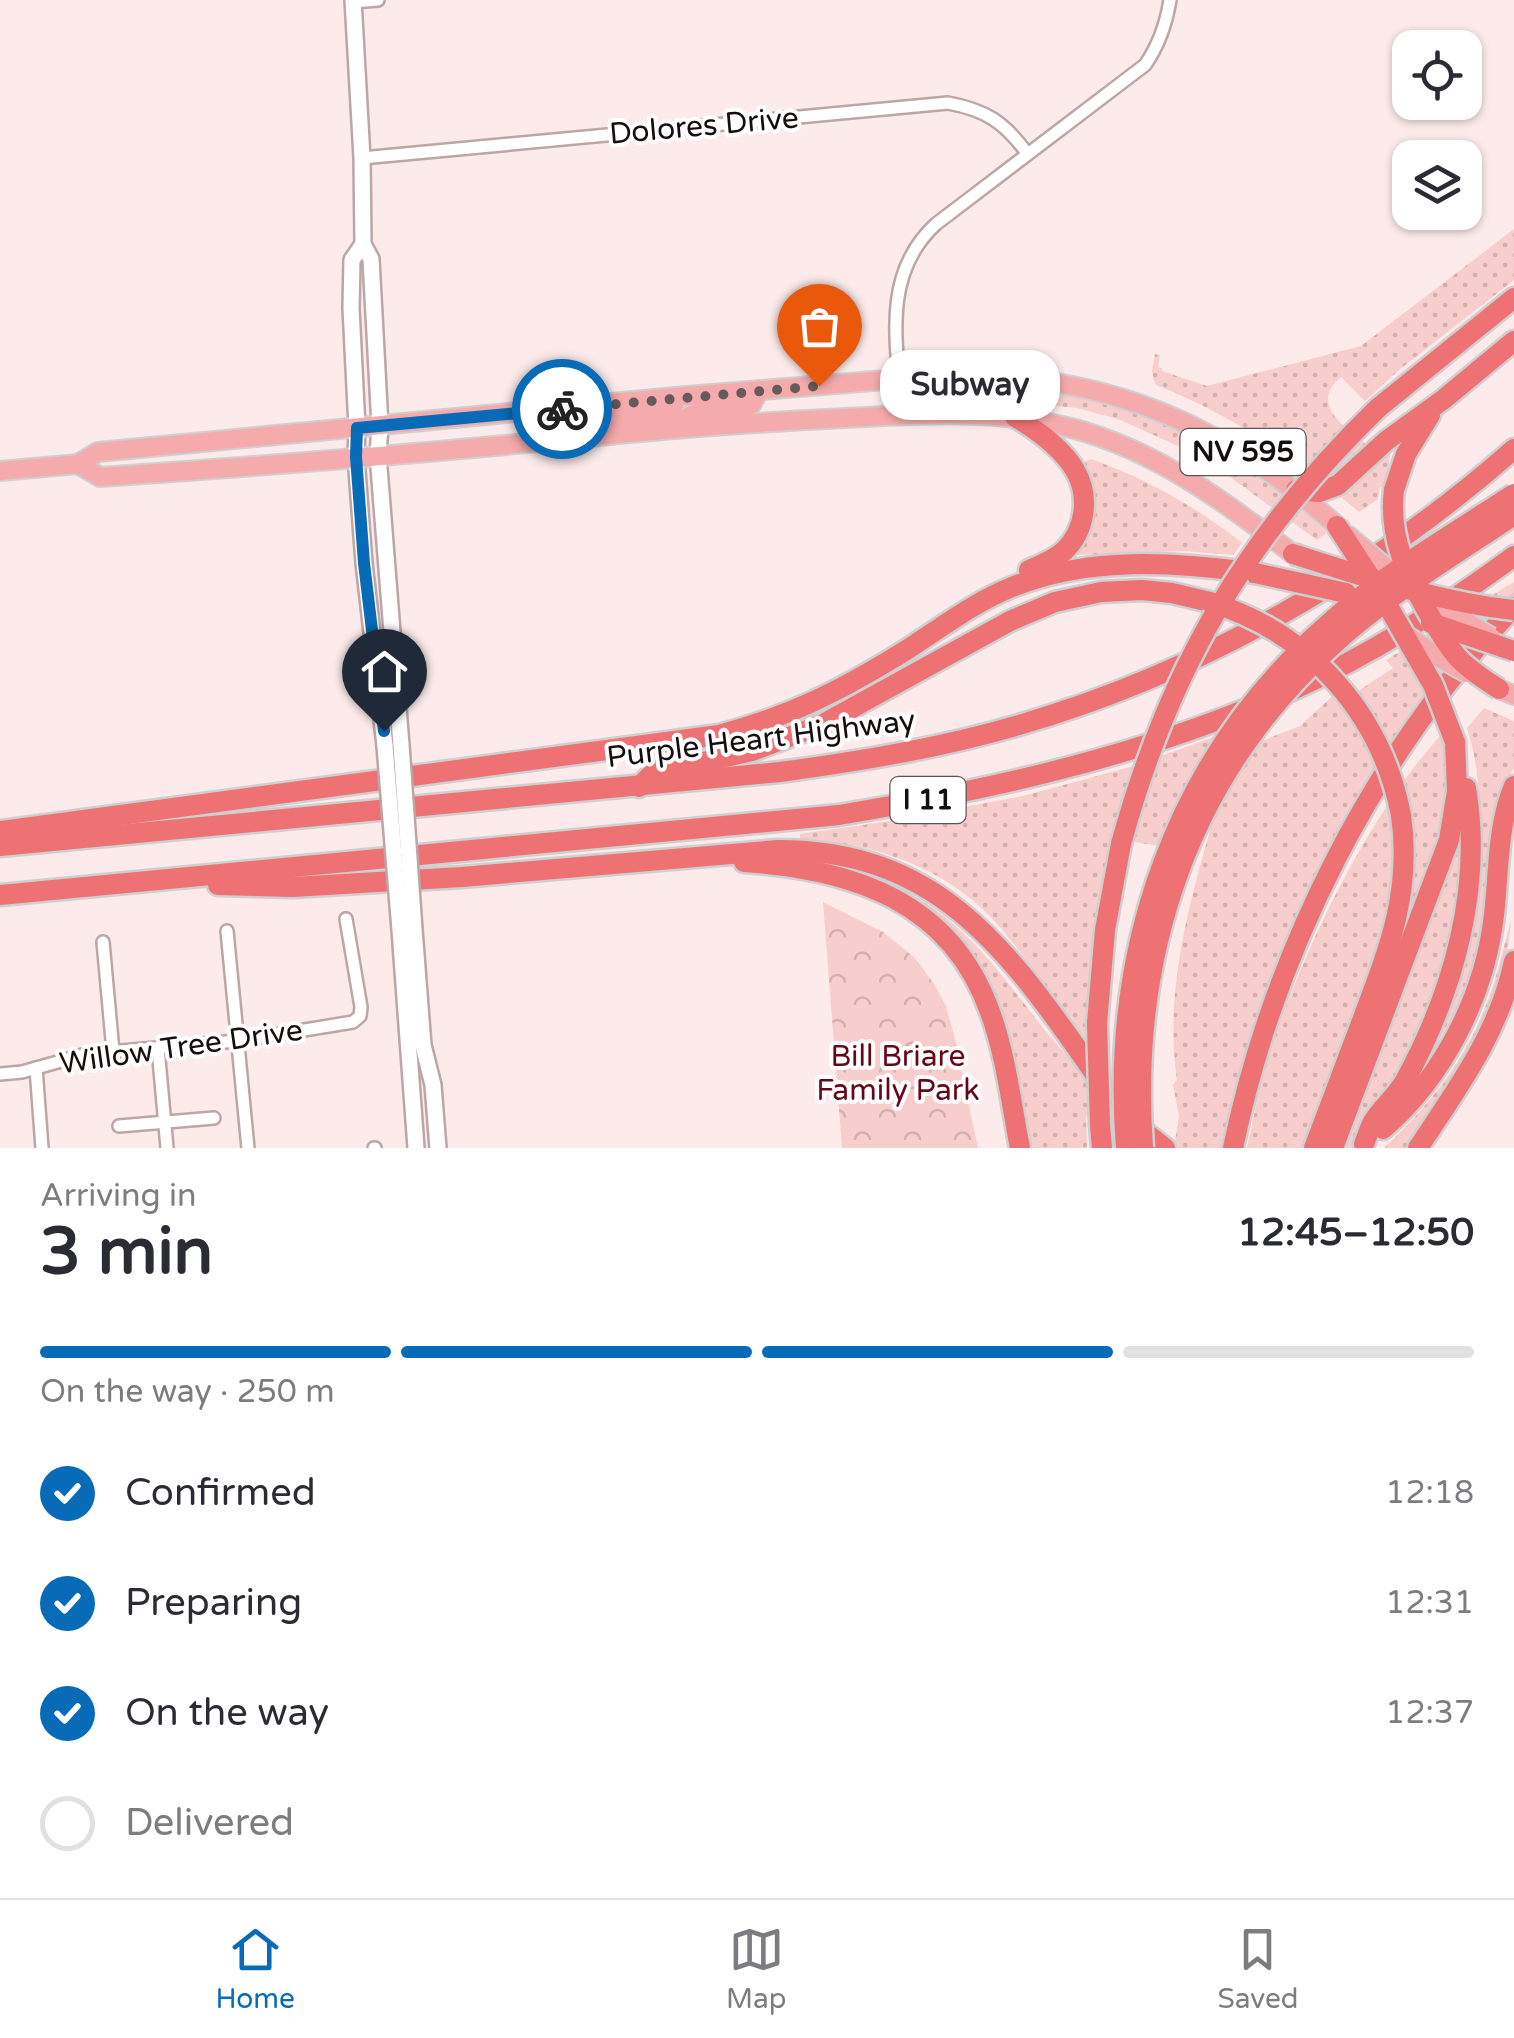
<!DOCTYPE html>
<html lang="en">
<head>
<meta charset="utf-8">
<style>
	body { margin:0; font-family:"Varela Round",sans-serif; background:#f2f2f3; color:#2b2b33; height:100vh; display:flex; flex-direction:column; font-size:38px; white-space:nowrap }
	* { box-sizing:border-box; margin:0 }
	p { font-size:32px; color:#7c7c81 }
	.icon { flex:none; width:55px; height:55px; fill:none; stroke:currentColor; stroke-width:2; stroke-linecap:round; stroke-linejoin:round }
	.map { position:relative; height:1148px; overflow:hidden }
	.drawer { display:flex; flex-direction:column; background:#fff; flex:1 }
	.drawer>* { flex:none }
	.tools { position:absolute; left:1392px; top:30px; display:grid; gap:20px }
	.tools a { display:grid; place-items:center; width:90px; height:90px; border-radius:20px; background:#fff; box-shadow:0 2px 8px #0004; font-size:50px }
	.pin { position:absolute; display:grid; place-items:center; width:85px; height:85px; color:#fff; margin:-102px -42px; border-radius:50% 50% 50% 0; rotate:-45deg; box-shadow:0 0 10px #0007 }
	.pin .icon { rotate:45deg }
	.courier { position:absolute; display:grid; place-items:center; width:100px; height:100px; margin:-50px; border:8px solid #076bb7; border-radius:50%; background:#fff; color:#222; box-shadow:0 2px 12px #0007 }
	.bubble { position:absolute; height:70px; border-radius:30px; background:#fff; box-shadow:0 2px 8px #0004; font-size:32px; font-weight:700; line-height:70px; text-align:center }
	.overview em { font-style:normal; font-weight:700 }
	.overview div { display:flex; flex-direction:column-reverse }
	.overview { display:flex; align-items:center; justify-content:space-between; height:170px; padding:0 40px }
	h1 { font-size:65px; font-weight:700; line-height:75px }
	.bar { display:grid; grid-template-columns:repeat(4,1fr); gap:15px 10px; align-content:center; height:120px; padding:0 40px }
	.bar i { height:12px; border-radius:8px; background:#e1e1e2 }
	.bar .current { background:#076bb7 }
	.bar p { grid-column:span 4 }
	ol { padding:0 40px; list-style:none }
	li { display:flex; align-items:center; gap:30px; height:110px }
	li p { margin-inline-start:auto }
	li .icon { padding:10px; border-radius:50%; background:#076bb7; color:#fff; stroke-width:4 }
	li:last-child { color:#7c7c81 }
	li i { width:55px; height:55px; border:5px solid #e1e1e2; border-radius:50% }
	.tab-bar { display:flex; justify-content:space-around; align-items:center; height:140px; border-top:2px solid #e1e1e2; background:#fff; font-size:28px; color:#7c7c81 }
	.tab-bar a { display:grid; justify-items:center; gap:5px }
	.tab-bar .current { color:#076bb7 }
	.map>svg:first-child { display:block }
	.grass { fill:url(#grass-dots) }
	.park { fill:url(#park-crowns) }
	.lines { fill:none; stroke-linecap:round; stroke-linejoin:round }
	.minor-casing { stroke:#bca7a6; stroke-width:16 }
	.secondary-casing { stroke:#bca7a6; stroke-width:20 }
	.primary-casing { stroke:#d0cfcf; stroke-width:22 }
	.motorway-casing { stroke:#d0cfcf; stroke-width:25 }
	.minor { stroke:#fff; stroke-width:11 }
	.secondary { stroke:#fff; stroke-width:15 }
	.primary { stroke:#f5aaac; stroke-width:18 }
	.motorway { stroke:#ee7174; stroke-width:20 }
	.secondary-bridge-casing { stroke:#bca7a6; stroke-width:20; stroke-linecap:butt }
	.primary-bridge-casing { stroke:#d0cfcf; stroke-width:22; stroke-linecap:butt }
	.motorway-bridge-casing { stroke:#d0cfcf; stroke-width:25; stroke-linecap:butt }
	.secondary-bridge { stroke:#fff; stroke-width:15 }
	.primary-bridge { stroke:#f5aaac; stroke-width:18 }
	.motorway-bridge { stroke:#ee7174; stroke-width:20 }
	.done { stroke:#665b5b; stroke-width:10; stroke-dasharray:0 18 }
	.route { stroke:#076bb7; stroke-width:12 }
	.labels { text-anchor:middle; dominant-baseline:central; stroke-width:8; stroke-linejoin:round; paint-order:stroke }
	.shield { fill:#fff; stroke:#5b5656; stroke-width:2.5 }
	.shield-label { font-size:28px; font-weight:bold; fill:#150e0e }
	.street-label { font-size:30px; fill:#150e0e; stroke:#fff }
	.park-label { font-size:30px; fill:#670617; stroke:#fff }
</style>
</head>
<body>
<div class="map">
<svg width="1514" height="1148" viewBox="0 0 1514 1148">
	<defs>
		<pattern id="grass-dots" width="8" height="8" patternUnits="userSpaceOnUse" patternTransform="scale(2.5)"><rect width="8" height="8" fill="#f7cecc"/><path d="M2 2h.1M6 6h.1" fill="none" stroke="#d3b0ae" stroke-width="1.8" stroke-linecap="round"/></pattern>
		<pattern id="park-crowns" width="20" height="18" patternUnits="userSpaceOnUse" patternTransform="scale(2.5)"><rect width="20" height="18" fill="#f7cecc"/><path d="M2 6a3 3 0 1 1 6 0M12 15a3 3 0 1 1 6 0" fill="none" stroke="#d3b0ae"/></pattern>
	</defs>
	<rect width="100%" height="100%" fill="#fcebea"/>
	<!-- grass -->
	<g class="grass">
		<path d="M1514,229V280L1399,370L1365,401L1341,377C1308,405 1346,427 1367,445L1335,473L1333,472L1322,479L1315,478C1266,438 1214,408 1156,385L1153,379L1152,371L1155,354L1160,355L1158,367L1162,368V371L1207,386L1361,346Z"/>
		<path d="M942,384C1084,380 1228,427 1327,533L1317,540L1212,464L1187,450L1118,419L1077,408L1056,406L1011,408L938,404L923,398L913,388Z"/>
		<path d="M1391,449L1386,488L1380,487L1378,499L1359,512L1342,498L1352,488L1351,485Z"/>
		<path d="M1091,459C1147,479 1195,506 1242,543L1233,555L1184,551L1074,555L1084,540L1081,463Z"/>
		<path d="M1514,582V594C1478,636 1438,677 1404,722C1392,738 1382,756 1371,773C1299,887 1250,1016 1221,1148H1174L1179,1116L1173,1085L1177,1080C1164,991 1189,904 1213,820L1161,846L1133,842C1115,917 1107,990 1107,1066C1098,1057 1088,1049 1080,1039C1067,1020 1056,999 1042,981C1022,955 1002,926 977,904C930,862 863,842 800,839V834L883,822L1023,796L1130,767L1219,735L1262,741L1300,726L1337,692L1358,691L1393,668L1386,660Z"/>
		<path d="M1484,708L1514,721V768L1502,789L1496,811L1482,928L1472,969L1458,1006L1427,1062C1466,980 1484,903 1480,813C1479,784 1476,755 1467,728Z"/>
		<path d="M1442,733L1449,784L1445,825L1409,926L1391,918L1305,1148H1247C1252,1125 1256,1103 1262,1080C1289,981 1344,866 1403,782C1415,765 1429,749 1442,733Z"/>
		<path d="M1461,841L1456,921L1434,1002L1363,1148H1344Z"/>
		<path d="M894,888C952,905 1007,981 1043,1028C1056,1044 1071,1059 1083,1075C1095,1092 1102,1111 1110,1130L1086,1116L1087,1148H1028L995,993L967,950Z"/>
		<path d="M1511,920C1508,956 1502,995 1485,1027C1463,1069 1434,1108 1409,1148H1384C1424,1111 1459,1068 1481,1017C1495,986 1502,953 1511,920Z"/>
	</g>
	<!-- park -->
	<path class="park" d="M823,902L883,932L915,958L934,984L946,1006L954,1035L978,1148H842Z"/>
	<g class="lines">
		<defs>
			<g id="minor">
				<path d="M353,2L378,0"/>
				<path d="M362,158L948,103C986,110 1004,122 1027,153"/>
				<path d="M903,415C897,348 880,275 936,224L1145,65C1159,45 1166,25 1170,0"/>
				<path d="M227,931L248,1148"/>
				<path d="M103,942L113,1051"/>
				<path d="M158,1048L167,1148"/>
				<path d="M36,1068L42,1148"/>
				<path d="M0,1074L22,1072L86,1054L237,1041L353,1022L360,1016L361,1007L346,919"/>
				<path d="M119,1126L214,1118"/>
				<path d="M374,1148H375"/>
			</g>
			<g id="secondary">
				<path d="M353,0L362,158L363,244L371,259L380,426L378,455L401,745"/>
				<path d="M363,244L352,260L351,308L357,428L356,457L364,563L385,746"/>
				<path d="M414,929L423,1045L433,1085L438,1148"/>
				<path d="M400,930L416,1148"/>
			</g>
			<g id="primary">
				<path d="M678,428C693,402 725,413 751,405L759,390"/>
				<path d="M590,436L615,419L668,413L673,409L675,397"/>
				<path d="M78,464L100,477C264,466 427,453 590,437C675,428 760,422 846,418C922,414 997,409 1071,428C1156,450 1225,502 1293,554"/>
				<path d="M0,471L78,464L98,452L675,397L947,375C1103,373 1221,422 1337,526"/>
				<path d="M1499,689L1514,695"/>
			</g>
			<g id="motorway">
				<path d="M1378,408L1514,298"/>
				<path d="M1015,417C1037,430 1062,448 1075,470C1090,496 1086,530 1064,551C1054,560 1041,565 1029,570"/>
				<path d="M1296,490L1319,492L1338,485L1386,441L1444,399L1514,341"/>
				<path d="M1394,490L1406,454L1430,415"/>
				<path d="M1290,691C1371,655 1443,608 1514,556"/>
				<path d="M639,787L656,770L704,762L752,751L823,724L1010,621L1055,602L1101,592L1142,590L1172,593L1210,602"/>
				<path d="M0,831L719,735C790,716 838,692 900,654C937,631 972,603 1012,587C1090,556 1174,562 1255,573"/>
				<path d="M0,846L780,772C861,761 940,748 1019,725C1201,672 1372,574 1514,449"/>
				<path d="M744,862C852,869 951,901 990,1012C1006,1055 1011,1103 1020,1148"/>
				<path d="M218,885L293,887L462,877L778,850C934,850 1004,944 1086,1061C1096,1076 1106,1091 1117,1105L1137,1126L1165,1148"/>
				<path d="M0,895L839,815C981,791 1120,761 1254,706"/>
				<path d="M1097,1023L1105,930L1121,844"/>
				<path d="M1100,1125L1102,1148"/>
				<path d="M1383,1129C1444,1076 1485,995 1494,915C1499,872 1497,826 1514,786"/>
				<path d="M1364,1144C1367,1137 1369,1129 1373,1122C1382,1107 1397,1096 1406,1079C1453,992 1483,888 1466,788"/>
				<path d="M1233,1148C1274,951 1374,752 1514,607"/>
				<path d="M1314,1148C1330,1105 1347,1061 1363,1018C1389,949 1412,891 1401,815"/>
				<path d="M1333,1148L1449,840L1457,791L1455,742"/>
				<path d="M1418,1148C1457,1089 1500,1031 1514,961"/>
			</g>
		</defs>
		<!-- minor casing -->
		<use href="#minor" class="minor-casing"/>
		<!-- secondary casing -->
		<use href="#secondary" class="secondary-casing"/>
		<!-- primary casing -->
		<use href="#primary" class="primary-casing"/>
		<!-- motorway casing -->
		<use href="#motorway" class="motorway-casing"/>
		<!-- minor -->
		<use href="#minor" class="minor"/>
		<!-- secondary -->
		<use href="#secondary" class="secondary"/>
		<!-- primary -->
		<use href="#primary" class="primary"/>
		<!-- motorway -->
		<use href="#motorway" class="motorway"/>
		<defs>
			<g id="secondary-bridge">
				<path d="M401,745L414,929"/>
				<path d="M385,746L400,930"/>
			</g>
			<g id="primary-bridge">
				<path d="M1346,534L1402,581"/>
				<path d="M1424,596L1491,637"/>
				<path d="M1405,634L1438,657L1467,673"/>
			</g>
			<g id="motorway-bridge">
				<path d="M1394,490C1388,536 1407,576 1430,616C1439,631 1448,648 1461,661C1473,672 1486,681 1499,689"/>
				<path d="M1337,526L1372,580"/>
				<path d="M1293,554C1365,577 1439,602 1514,610"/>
				<path d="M1255,573L1346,593"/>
				<path d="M1210,602C1310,633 1381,713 1401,815"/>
				<path d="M1389,608L1433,685L1455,742"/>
				<path d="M1431,623L1514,651"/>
				<path d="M1121,844C1169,668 1247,535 1378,408"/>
				<path d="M1097,1023L1100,1125"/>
				<path d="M1126,1148C1110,949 1175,758 1328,624C1384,574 1451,535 1514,494"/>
				<path d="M1143,1148C1129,954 1188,775 1335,643C1389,594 1453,556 1514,515"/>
			</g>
		</defs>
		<!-- secondary-bridge casing -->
		<use href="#secondary-bridge" class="secondary-bridge-casing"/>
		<!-- primary-bridge casing -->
		<use href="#primary-bridge" class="primary-bridge-casing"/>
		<!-- motorway-bridge casing -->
		<use href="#motorway-bridge" class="motorway-bridge-casing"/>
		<!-- secondary-bridge -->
		<use href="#secondary-bridge" class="secondary-bridge"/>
		<!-- primary-bridge -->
		<use href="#primary-bridge" class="primary-bridge"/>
		<!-- motorway-bridge -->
		<use href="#motorway-bridge" class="motorway-bridge"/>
	</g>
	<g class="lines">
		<!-- done -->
		<path class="done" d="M562,409L819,386"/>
		<!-- route -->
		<path class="route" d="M384,731L364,563L356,457L357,428L562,409"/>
	</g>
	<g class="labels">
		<!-- shield labels -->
		<g class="shield">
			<rect x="1180.5" y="429" width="125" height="46" rx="8"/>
			<rect x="890.5" y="777" width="75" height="46" rx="8"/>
		</g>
		<g class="shield-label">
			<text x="1243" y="452">NV 595</text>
			<text x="928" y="800">I 11</text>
		</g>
		<!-- street labels -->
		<g class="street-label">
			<text transform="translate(704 126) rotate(-5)">Dolores Drive</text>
			<text transform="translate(761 739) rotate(-7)">Purple Heart Highway</text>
			<text transform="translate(181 1047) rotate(-8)">Willow Tree Drive</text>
		</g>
		<!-- park labels -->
		<g class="park-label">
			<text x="898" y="1056">Bill Briare<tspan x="898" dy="34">Family Park</tspan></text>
		</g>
	</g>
</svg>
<div class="tools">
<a><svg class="icon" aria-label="locate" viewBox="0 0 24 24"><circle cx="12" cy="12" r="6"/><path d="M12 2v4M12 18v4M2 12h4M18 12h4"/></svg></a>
<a><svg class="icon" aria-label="layers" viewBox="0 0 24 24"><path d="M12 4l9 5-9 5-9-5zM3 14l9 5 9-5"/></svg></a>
</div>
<div class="pin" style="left:819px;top:386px;background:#ea580c"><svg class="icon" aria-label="bag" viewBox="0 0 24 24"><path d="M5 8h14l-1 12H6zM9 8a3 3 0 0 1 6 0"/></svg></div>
<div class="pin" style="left:384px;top:731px;background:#1f2937"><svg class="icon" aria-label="home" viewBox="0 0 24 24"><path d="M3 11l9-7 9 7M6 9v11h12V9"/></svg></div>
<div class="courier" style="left:562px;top:409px"><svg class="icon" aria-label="bike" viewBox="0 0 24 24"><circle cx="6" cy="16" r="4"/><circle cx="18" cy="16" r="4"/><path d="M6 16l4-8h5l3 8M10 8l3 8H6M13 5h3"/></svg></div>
<div class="bubble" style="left:880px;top:350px;width:180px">Subway</div>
</div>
<section class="drawer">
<div class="overview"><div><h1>3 min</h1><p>Arriving in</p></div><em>12:45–12:50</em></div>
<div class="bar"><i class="current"></i><i class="current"></i><i class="current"></i><i></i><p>On the way · 250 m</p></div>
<ol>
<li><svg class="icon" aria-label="check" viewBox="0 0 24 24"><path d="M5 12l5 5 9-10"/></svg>Confirmed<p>12:18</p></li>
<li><svg class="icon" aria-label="check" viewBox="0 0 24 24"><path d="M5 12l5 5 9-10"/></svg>Preparing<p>12:31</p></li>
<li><svg class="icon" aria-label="check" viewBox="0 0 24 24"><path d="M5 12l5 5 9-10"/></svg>On the way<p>12:37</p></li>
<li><i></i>Delivered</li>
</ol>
</section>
<nav class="tab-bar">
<a class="current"><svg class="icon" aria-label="home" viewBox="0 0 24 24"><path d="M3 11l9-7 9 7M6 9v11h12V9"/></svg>Home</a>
<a><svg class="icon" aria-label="map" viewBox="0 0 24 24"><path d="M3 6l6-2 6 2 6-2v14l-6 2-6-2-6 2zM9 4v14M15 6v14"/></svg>Map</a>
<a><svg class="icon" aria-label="saved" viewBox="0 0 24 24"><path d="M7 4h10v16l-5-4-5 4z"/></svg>Saved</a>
</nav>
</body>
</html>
